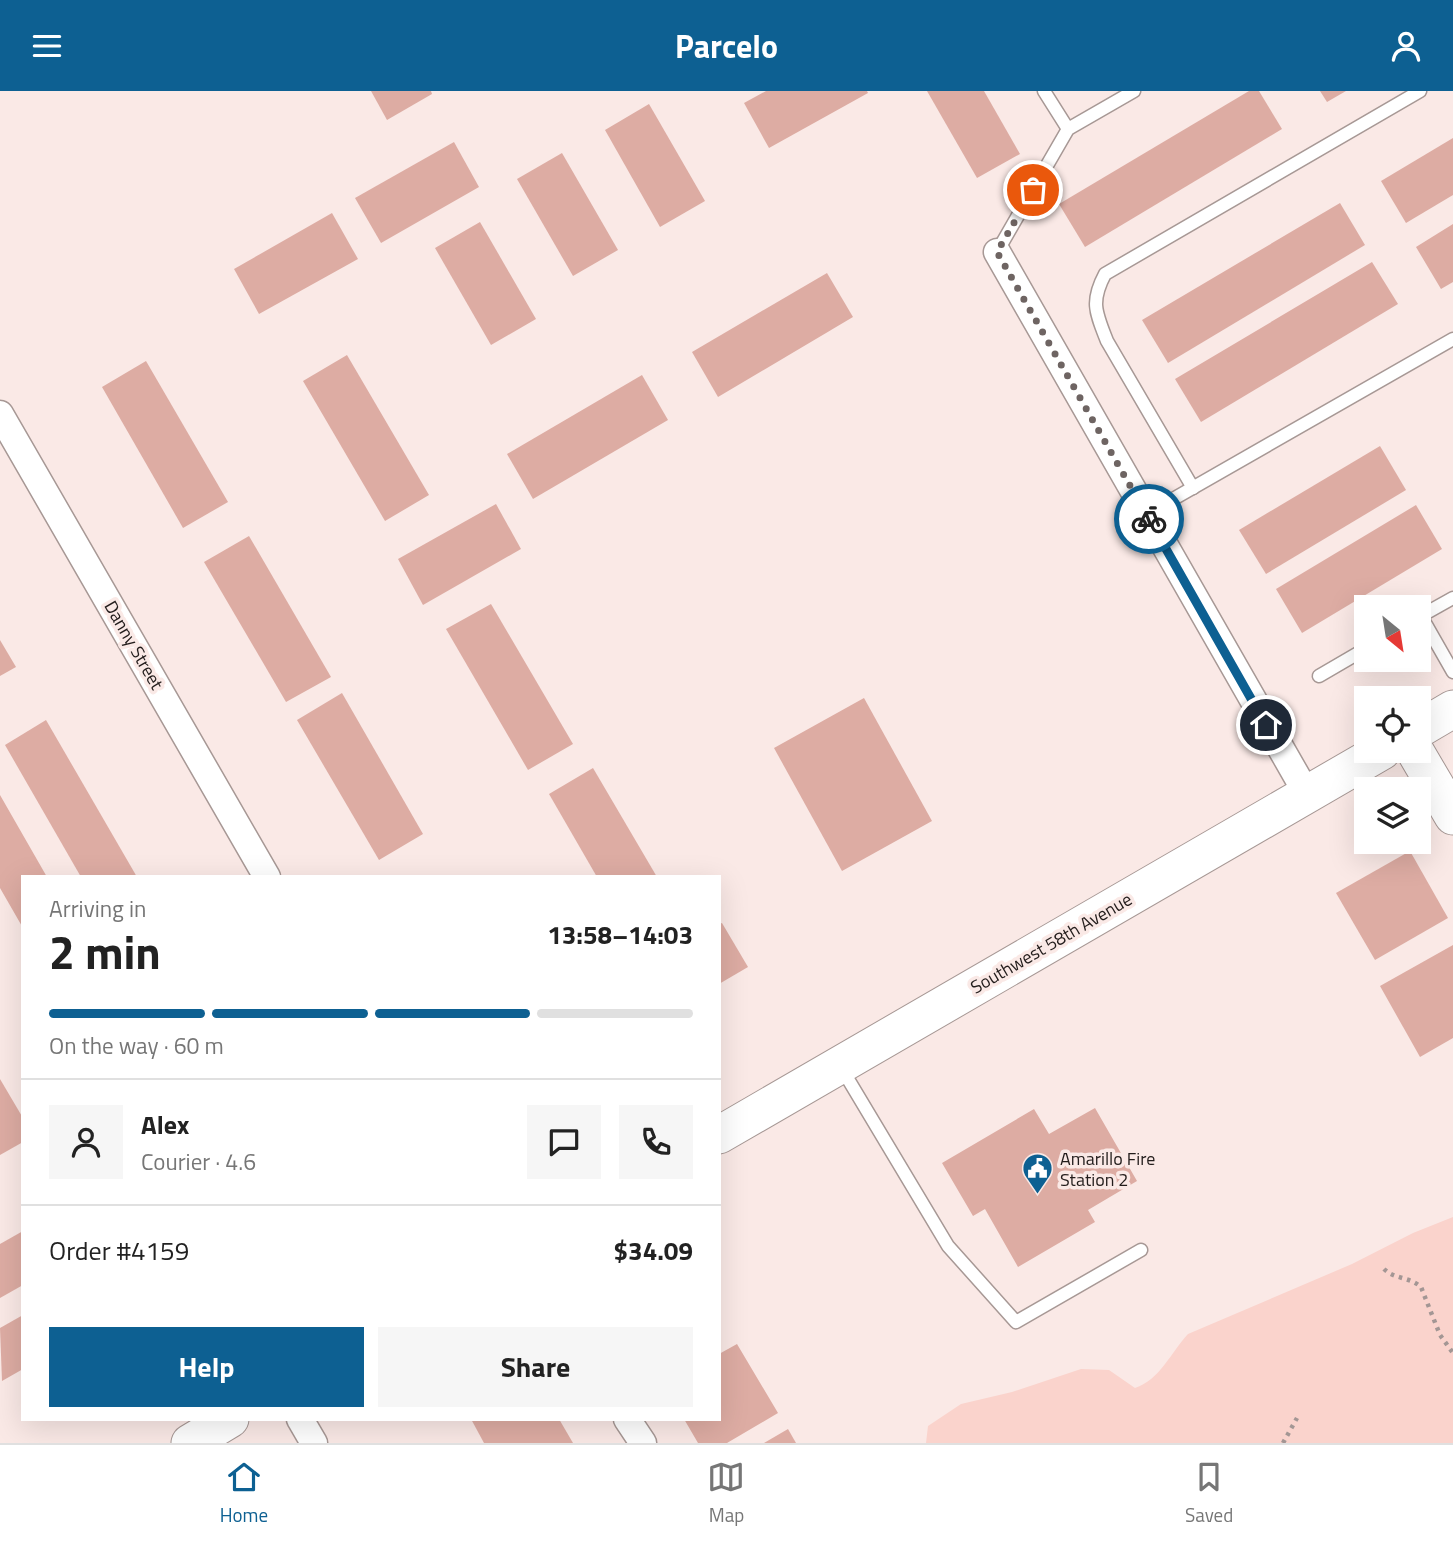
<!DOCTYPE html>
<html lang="en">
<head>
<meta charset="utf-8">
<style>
	body { margin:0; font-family:"Titillium Web",sans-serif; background:#f6f6f6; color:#222; height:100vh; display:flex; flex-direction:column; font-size:26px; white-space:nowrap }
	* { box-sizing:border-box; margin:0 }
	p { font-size:23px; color:#767676 }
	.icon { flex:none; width:38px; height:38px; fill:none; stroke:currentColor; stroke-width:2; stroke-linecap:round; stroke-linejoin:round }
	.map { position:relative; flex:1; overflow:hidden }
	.details { position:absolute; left:21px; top:784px; width:700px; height:546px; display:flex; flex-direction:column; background:#fff; border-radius:0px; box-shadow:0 7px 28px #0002 }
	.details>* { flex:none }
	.needle { width:46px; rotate:150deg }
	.tools { position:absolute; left:1354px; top:504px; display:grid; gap:14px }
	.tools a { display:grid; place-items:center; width:77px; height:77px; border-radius:0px; background:#fff; box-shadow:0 7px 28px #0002; font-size:35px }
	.pin { position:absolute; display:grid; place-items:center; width:60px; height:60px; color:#fff; margin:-30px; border:4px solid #fff; border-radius:50%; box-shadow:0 2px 7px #0007 }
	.courier { position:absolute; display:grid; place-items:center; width:70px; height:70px; margin:-35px; border:5px solid #0d6092; border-radius:50%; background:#fff; color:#222; box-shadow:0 2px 9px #0007 }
	.overview em { font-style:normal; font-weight:700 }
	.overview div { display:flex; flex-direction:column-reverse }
	.overview { display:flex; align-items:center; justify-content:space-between; height:119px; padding:0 28px }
	h1 { font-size:46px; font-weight:700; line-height:52px }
	.bar { display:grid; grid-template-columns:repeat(4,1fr); gap:10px 7px; align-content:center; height:84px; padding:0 28px }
	.bar i { height:9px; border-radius:5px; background:#e0e0e0 }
	.bar .on { background:#0d6092 }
	.bar p { grid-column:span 4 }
	.line { display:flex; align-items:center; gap:18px; padding:0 28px; border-top:2px solid #e0e0e0 }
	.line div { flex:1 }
	.round { display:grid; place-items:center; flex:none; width:74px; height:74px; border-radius:0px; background:#f6f6f6 }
	.primary-button { display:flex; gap:14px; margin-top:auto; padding:14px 28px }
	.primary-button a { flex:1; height:80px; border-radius:0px; background:#0d6092; color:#fff; font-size:28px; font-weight:700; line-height:80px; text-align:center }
	.primary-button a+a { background:#f6f6f6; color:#222 }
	header { display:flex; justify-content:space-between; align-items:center; height:91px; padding:0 28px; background:#0d6092; color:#fff; font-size:32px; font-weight:700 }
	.dock { display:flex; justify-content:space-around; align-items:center; height:98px; border-top:2px solid #e0e0e0; background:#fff; font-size:19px; color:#767676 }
	.dock a { display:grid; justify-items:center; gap:4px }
	.dock .on { color:#0d6092 }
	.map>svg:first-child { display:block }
	.green { fill:#fad3cc }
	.building { fill:#ddaca3 }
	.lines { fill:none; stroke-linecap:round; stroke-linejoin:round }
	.service-casing { stroke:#a79895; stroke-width:15 }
	.minor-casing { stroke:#a79895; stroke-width:29 }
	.secondary-casing { stroke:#a79895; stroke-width:39 }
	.path { stroke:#a39694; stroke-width:4.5; stroke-dasharray:3.5 5; stroke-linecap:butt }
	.service { stroke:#fff; stroke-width:12 }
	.minor { stroke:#fff; stroke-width:26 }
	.secondary { stroke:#fff; stroke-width:37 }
	.done { stroke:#6e6462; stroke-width:7; stroke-dasharray:0 12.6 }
	.route { stroke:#0d6092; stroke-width:9 }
	.labels { text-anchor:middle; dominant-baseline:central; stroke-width:7; stroke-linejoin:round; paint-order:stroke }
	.street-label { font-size:18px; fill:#221c1b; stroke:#fae9e6 }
	.poi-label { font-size:18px; fill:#221c1b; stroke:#fae9e6; text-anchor:start }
</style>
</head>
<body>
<header><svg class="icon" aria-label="menu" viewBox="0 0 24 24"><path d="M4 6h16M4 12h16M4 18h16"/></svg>Parcelo<svg class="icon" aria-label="person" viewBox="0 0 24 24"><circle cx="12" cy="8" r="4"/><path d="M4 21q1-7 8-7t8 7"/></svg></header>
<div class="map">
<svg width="1453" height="1352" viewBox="0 0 1453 1352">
	<rect width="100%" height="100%" fill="#fae9e6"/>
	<!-- green -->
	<path class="green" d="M1453,1126V1352H926L928,1335L961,1313L1012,1301L1081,1278L1109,1279L1135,1297C1160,1289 1171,1261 1188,1243L1352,1173L1413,1142Z"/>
	<!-- building -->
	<g class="building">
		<path d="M371,0H431L432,3L387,29Z"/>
		<path d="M766,0H867L868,2L769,57L744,12Z"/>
		<path d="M927,0H984L1020,63L977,87Z"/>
		<path d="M1249,0H1259L1282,38L1085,156L1059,113Z"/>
		<path d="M1320,0H1346L1327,11Z"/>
		<path d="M649,13L705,110L660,136L605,39Z"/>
		<path d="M1453,47V104L1406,132L1381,90Z"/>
		<path d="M454,51L479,96L381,152L355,107Z"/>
		<path d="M562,62L618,159L573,185L517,88Z"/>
		<path d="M1340,112L1365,154L1168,272L1142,229Z"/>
		<path d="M332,122L358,168L259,223L234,178Z"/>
		<path d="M480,131L536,228L491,254L435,157Z"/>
		<path d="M1453,133V191L1441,198L1416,156Z"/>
		<path d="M1372,171L1398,213L1201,331L1175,288Z"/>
		<path d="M827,182L853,226L718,306L692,261Z"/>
		<path d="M347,264L429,404L385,430L303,290Z"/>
		<path d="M146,270L228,411L183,437L102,296Z"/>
		<path d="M642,284L668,329L533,408L507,363Z"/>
		<path d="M1380,355L1406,399L1266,483L1239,439Z"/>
		<path d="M496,413L521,458L423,514L398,468Z"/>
		<path d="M1416,414L1442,458L1302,542L1276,498Z"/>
		<path d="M249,445L331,586L286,611L204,471Z"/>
		<path d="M491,513L573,653L528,679L446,538Z"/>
		<path d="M0,549L16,576L0,585Z"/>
		<path d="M342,602L423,743L379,769L297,629Z"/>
		<path d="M864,607L932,730L842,780L774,657Z"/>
		<path d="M46,629L137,786H81L5,654Z"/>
		<path d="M593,677L657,786H597L549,703Z"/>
		<path d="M0,704L47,786H23V837L0,797Z"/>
		<path d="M1410,760L1448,827L1375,869L1336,802Z"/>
		<path d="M722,832L748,876L719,893V833Z"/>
		<path d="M1453,854V947L1420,966L1380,895Z"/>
		<path d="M0,988L23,1027V1051L0,1064Z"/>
		<path d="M1095,1017L1137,1090L1088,1119L1095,1131L1018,1176L985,1118L973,1125L942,1072L1034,1018L1049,1043Z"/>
		<path d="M23,1140V1194L0,1207V1153Z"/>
		<path d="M23,1224V1278L2,1290L0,1237Z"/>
		<path d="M737,1253L778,1322L727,1352H698L684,1328H719V1263Z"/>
		<path d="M471,1328H559L573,1352H484Z"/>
		<path d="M788,1338L796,1352H764Z"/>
	</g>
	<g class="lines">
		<defs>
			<g id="service">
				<path d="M1044,0L1068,38"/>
				<path d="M997,161L1068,38L1134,0"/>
				<path d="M1193,397L1107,250C1096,222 1090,211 1105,183L1420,0"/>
				<path d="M1147,423L1453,248"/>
				<path d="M1421,525L1453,581"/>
				<path d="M1419,526L1453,507"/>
				<path d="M1319,585L1367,557"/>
				<path d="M842,978L948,1155L1016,1231L1141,1159"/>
			</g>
			<g id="minor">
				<path d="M997,161L1307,703"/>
				<path d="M0,323L267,786"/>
				<path d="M300,1328L314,1352"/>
				<path d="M627,1328L643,1352"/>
			</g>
			<g id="secondary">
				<path d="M1419,638L1453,618"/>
				<path d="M1415,660L1453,725"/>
				<path d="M719,1044L1382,660"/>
				<path d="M190,1352L230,1328"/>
			</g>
		</defs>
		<!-- service casing -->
		<use href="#service" class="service-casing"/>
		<!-- minor casing -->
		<use href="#minor" class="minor-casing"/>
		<!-- secondary casing -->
		<use href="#secondary" class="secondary-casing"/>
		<!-- path -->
		<g class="path">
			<path d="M1384,1178C1394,1188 1410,1186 1421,1196L1440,1244L1453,1262"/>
			<path d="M1283,1352L1297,1327"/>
		</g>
		<!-- service -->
		<use href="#service" class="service"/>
		<!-- minor -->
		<use href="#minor" class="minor"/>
		<!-- secondary -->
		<use href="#secondary" class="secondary"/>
	</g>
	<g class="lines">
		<!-- done -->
		<path class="done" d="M1033,99L997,161L1149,428"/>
		<!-- route -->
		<path class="route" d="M1149,428L1266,634"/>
	</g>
	<!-- icons -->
	<defs>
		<symbol id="civic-pin" viewBox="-11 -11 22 30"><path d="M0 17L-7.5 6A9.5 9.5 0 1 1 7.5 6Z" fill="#0d6092" stroke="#fae9e6"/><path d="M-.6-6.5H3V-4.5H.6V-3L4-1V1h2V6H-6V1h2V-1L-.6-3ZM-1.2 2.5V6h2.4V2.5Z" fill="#fff"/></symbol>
	</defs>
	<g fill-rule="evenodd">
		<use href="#civic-pin" x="1020" y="1060" width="35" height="47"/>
	</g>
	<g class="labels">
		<!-- street labels -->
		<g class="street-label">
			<text transform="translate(134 554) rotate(60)">Danny Street</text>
			<text transform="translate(1051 852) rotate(-30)">Southwest 58th Avenue</text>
		</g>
		<!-- poi labels -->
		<g class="poi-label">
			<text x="1060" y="1067">Amarillo Fire<tspan x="1060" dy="21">Station 2</tspan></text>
		</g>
	</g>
</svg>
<div class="tools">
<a><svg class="needle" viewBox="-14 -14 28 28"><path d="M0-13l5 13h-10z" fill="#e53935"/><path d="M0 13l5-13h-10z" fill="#767676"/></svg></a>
<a><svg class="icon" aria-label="locate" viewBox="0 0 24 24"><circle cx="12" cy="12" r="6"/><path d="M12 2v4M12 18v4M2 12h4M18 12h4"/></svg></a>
<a><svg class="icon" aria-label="layers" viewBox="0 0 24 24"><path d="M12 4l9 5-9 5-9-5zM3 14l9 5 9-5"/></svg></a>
</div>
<div class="pin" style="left:1033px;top:99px;background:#ea580c"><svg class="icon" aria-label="bag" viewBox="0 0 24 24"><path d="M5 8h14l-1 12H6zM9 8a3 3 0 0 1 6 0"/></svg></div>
<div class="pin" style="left:1266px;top:634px;background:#1f2937"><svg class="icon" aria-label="home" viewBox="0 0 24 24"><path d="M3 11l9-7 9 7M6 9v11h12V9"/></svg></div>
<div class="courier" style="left:1149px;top:428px"><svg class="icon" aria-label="bike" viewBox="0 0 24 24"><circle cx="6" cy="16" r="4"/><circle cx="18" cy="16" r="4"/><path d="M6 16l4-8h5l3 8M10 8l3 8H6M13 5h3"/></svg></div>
<section class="details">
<div class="overview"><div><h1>2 min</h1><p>Arriving in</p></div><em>13:58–14:03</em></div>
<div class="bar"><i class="on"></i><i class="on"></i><i class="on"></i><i></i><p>On the way · 60 m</p></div>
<div class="line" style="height:126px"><a class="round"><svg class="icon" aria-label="person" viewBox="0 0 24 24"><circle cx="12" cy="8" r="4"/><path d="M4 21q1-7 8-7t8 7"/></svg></a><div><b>Alex</b><p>Courier · 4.6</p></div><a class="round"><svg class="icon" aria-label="chat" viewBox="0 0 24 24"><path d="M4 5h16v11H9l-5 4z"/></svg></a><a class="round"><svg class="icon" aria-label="phone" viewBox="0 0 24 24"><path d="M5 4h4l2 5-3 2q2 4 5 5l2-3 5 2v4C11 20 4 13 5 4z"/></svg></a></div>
<div class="line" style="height:91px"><div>Order #4159</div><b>$34.09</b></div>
<div class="primary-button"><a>Help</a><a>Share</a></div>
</section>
</div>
<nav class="dock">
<a class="on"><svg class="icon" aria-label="home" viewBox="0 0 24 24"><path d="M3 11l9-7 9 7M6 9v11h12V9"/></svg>Home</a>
<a><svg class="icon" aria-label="map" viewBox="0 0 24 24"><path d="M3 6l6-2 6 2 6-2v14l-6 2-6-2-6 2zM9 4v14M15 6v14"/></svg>Map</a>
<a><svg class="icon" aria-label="saved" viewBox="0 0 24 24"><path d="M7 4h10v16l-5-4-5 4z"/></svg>Saved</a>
</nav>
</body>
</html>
